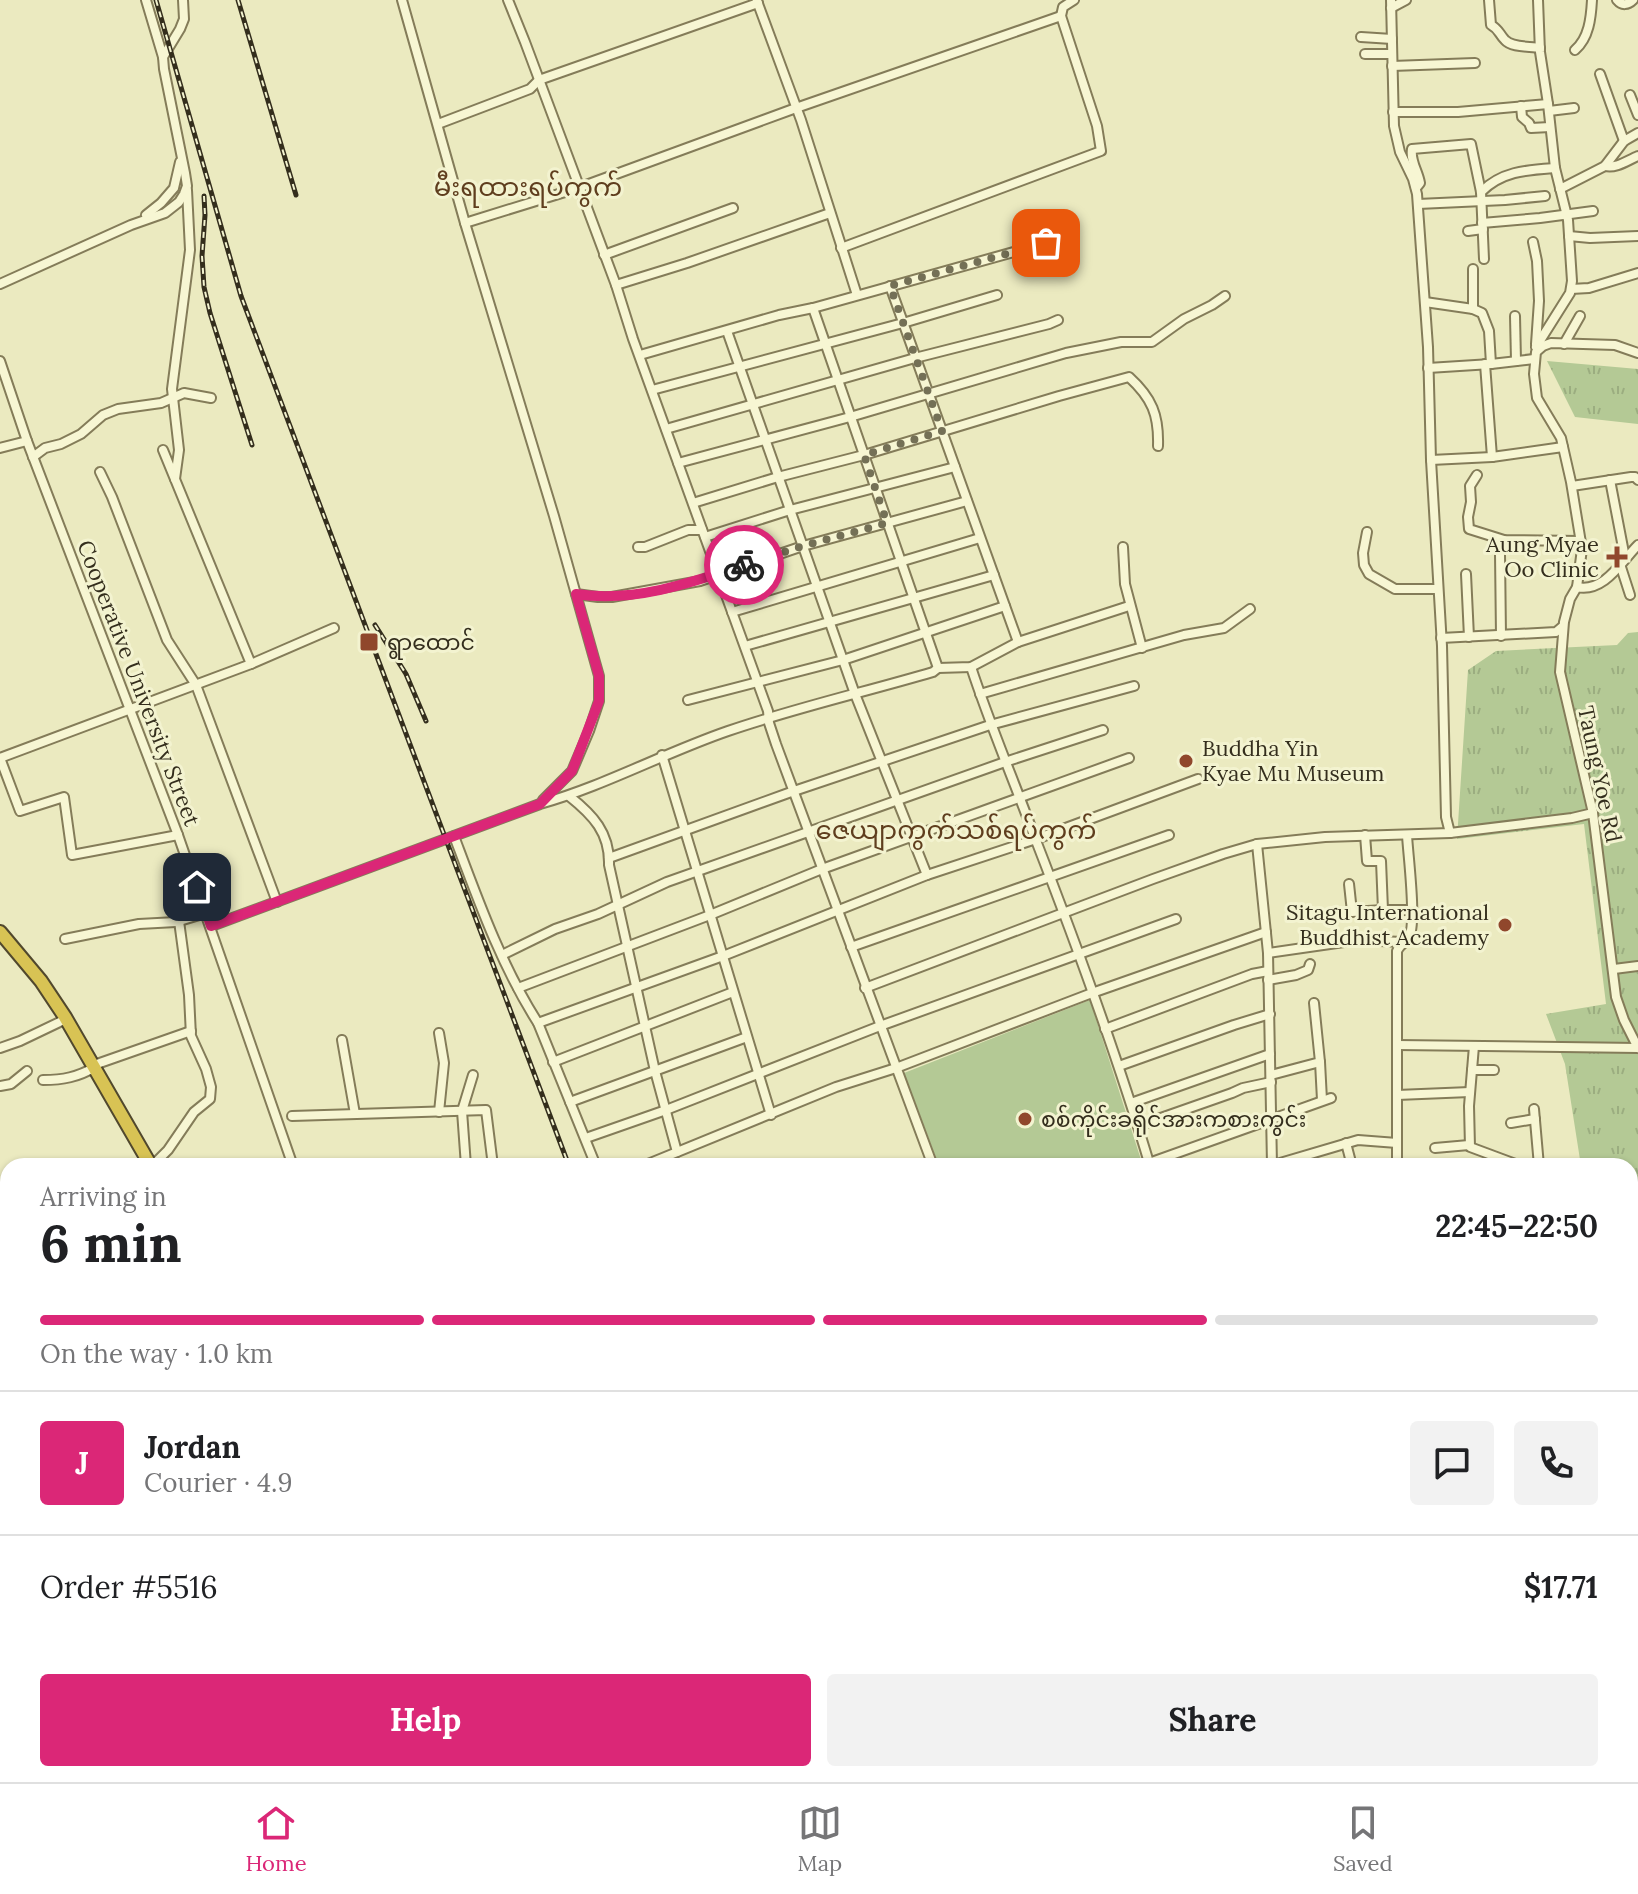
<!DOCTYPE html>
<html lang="en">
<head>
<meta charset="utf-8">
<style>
	body { margin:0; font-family:Lora,"Noto Sans Myanmar",serif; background:#f2f2f2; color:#202124; height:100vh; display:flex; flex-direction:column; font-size:30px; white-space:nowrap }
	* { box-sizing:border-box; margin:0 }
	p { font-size:26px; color:#757577 }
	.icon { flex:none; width:44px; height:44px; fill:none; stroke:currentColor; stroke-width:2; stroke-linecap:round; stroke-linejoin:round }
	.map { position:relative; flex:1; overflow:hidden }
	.details { position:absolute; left:0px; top:1158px; width:1638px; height:624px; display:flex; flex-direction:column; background:#fff; border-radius:24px 24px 0 0; box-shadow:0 2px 6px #0004 }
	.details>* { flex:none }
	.pin { position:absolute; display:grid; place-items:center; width:68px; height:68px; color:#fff; margin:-34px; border-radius:16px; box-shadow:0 4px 12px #0006 }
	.courier { position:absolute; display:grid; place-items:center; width:80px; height:80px; margin:-40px; border:6px solid #db2777; border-radius:50%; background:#fff; color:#222; box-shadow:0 2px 10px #0007 }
	.overview em { font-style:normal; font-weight:800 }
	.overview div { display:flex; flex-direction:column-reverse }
	.overview { display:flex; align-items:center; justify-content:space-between; height:136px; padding:0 40px }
	h1 { font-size:52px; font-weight:800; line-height:60px }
	.bar { display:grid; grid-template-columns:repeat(4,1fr); gap:12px 8px; align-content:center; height:96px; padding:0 40px }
	.bar i { height:10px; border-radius:6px; background:#e0e0e0 }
	.bar .active { background:#db2777 }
	.bar p { grid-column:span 4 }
	.line { display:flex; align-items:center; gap:20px; padding:0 40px; border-top:2px solid #e0e0e0 }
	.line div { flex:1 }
	.round { display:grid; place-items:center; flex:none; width:84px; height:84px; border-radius:8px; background:#f2f2f2 }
	.cta { display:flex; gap:16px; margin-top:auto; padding:16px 40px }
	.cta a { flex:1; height:92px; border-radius:8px; background:#db2777; color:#fff; font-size:32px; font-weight:800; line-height:92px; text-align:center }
	.cta a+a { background:#f2f2f2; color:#202124 }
	.tabs { display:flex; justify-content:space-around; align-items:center; height:112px; border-top:2px solid #e0e0e0; background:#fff; font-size:22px; color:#757577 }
	.tabs a { display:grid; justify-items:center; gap:4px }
	.tabs .active { color:#db2777 }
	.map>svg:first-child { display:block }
	.park { fill:url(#park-tufts) }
	.garden { fill:#b4c995 }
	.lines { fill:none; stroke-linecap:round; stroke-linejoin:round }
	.minor-casing { stroke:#847c59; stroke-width:12 }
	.major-casing { stroke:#51482d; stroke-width:14 }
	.highway-casing { stroke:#51482d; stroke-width:16 }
	.minor { stroke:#f7f6d3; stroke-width:8 }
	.major { stroke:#eeeb99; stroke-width:10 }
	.highway { stroke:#d8c354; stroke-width:12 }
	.rail-casing { stroke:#342e1d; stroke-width:5 }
	.rail { stroke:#f3f3d0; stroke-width:2; stroke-dasharray:6; stroke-linecap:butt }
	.done { stroke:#747056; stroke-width:8; stroke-dasharray:0 14.4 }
	.route { stroke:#db2777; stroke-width:10 }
	.poi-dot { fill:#90472c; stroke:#f3f3d0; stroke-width:3 }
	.labels { text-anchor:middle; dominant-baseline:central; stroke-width:6; stroke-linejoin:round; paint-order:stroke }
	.poi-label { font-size:22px; fill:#342e1d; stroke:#f3f3d0; text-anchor:start }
	.street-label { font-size:22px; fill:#342e1d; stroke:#f3f3d0 }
	.quarter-label { font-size:26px; fill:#5f3e1e; stroke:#f3f3d0 }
</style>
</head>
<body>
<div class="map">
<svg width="1638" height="1782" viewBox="0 0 1638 1782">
	<defs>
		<pattern id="park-tufts" width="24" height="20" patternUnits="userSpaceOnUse" patternTransform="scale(2)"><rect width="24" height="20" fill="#b4c995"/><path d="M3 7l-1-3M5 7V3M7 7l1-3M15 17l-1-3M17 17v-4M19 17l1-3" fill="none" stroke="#9bad80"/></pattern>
	</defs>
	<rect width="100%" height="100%" fill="#ebeac0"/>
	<!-- park -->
	<g class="park">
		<path d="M1547,361L1638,369V424L1575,417Z"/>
		<path d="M1638,632V1420L1630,1422V1166H1581L1565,1064L1546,1014L1606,1004L1584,824L1457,839L1468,670L1496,651L1617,645L1628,633Z"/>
	</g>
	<!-- garden -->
	<path class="garden" d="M1090,1000L1143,1166H939L904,1073Z"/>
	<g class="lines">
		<defs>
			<g id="minor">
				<path d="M146,0L163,57"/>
				<path d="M402,0L465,223L554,516L599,676V701L589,731L572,771L543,800"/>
				<path d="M508,0L525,42L616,285L633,339L768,711L769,723L776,744L933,1166"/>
				<path d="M1391,0L1394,126L1400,152L1413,179L1417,194L1428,347L1431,460L1442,646L1446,817L1450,833"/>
				<path d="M1489,0L1491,25C1499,29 1499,34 1505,40C1512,48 1530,46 1540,48"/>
				<path d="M1617,0C1622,6 1628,5 1633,0"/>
				<path d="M757,1L801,120L857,295"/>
				<path d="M1391,8L1406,0"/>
				<path d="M1361,37L1392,39"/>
				<path d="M1575,50C1589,38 1591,18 1592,0"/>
				<path d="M1365,54H1392"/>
				<path d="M1392,66L1475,63"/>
				<path d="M1600,74L1624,141"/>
				<path d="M1630,95L1638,115"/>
				<path d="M1521,106L1522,117L1529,123L1531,128L1550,127"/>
				<path d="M1549,111L1574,108"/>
				<path d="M1393,112H1458L1548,104"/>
				<path d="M438,124L530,89L539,80L758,3"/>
				<path d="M1605,166C1616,169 1628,160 1638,156"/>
				<path d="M1416,188L1420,183C1418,171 1410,161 1412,149L1471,144L1481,192L1484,259"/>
				<path d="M1560,189L1605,166L1624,141L1638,133"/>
				<path d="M1481,192C1502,171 1527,170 1555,168"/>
				<path d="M1418,204L1505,200L1545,196"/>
				<path d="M146,215L161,203L174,188L180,162"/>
				<path d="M465,223L578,188L796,108L1061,16"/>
				<path d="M1482,223L1540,218L1593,211"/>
				<path d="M1468,231L1483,229"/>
				<path d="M1569,236L1590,238L1638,236"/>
				<path d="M1533,242L1537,261L1539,301L1536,344"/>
				<path d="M841,248L1101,151L1097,126L1061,16L1063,7L1074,0"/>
				<path d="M604,255L733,208"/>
				<path d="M0,284L131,225L165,213L179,202L184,194L187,186L185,173L164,69L163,57L180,29L184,19L183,0"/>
				<path d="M616,285L687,263L830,213"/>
				<path d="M890,286L1018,642"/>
				<path d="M1571,289L1589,288L1638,273"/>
				<path d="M1425,302L1473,309L1482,313L1489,331L1491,364"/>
				<path d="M813,308L938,668"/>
				<path d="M1473,309V269"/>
				<path d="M1515,316L1516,361"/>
				<path d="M727,331L855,694L927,875"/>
				<path d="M1564,344L1580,316"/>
				<path d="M1536,347L1570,293L1572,281L1568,220L1555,168L1548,104L1540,52L1538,0"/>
				<path d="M1638,353L1615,345L1551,343L1543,346L1536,352L1534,374L1537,398L1561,438L1571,482L1582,549L1577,587L1570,599L1564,622L1560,672L1593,813L1616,997L1624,1020L1638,1048"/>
				<path d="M640,355L779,315L813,308L1046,243"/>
				<path d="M0,361L27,441L178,835L293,1166"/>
				<path d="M1485,364L1492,457"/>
				<path d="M1428,368L1491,364L1534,359"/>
				<path d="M652,390L903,323L997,295"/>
				<path d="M666,429L915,358L1049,324L1058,320"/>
				<path d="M0,448L27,441"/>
				<path d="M163,450L251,664"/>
				<path d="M33,457L45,448L61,444L81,434L103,415L118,409L161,403L184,393L211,398"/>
				<path d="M1431,460L1492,457L1563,447"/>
				<path d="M678,463L850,417L1066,353L1121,342H1152L1184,319L1212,305L1225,296"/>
				<path d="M100,472L112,497L167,640L196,685L277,902"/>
				<path d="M1477,475L1470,486L1471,502L1468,517L1469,529L1504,540L1580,541"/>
				<path d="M175,479L179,450L172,389L190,250L187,190"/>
				<path d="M1610,480L1625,558"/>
				<path d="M1572,486L1631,477H1635L1638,480"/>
				<path d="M693,503L778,477L864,455L1059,396L1129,377C1152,398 1159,415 1158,446"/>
				<path d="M1367,532L1363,553L1364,565L1369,574L1395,589H1438"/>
				<path d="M705,537L790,510L955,467"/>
				<path d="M638,547H645L688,530H702"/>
				<path d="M1123,547L1125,584L1142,648"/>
				<path d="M1620,564L1630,595"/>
				<path d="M1466,574L1469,637"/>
				<path d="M1577,587C1604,593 1621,562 1638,545"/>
				<path d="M576,594L598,597H612L700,581L803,546L967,501"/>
				<path d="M732,612L980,538"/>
				<path d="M1501,636L1500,554L1504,540"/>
				<path d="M1441,638L1556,632L1562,627"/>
				<path d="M745,646L994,575"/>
				<path d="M971,667C990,725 1014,781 1035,838C1077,946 1117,1055 1150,1166"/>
				<path d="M980,694L1184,635L1224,628L1250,609"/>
				<path d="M688,700L843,660L1005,606"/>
				<path d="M662,755L771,1115"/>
				<path d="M0,758L251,664L334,628"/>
				<path d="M0,758L20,811L64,797L72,855L178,835"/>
				<path d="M569,796C593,815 610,833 609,865L655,1071L677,1152"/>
				<path d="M1365,835L1367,861H1381L1383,910H1412"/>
				<path d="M454,836C478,900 501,965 538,1023L596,1166"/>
				<path d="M1257,844L1268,953L1272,1165"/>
				<path d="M609,858L794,791L990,725L1134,686"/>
				<path d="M1349,884L1352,912L1383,910"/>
				<path d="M211,926L540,804C604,786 664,753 728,731C795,708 865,692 933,672L938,668L971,667L1018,642L1129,606"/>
				<path d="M65,939L139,924L176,922L206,913"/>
				<path d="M1358,940L1402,942"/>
				<path d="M851,947L1169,835"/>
				<path d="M1268,953L1344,942"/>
				<path d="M502,955L555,929L598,914L667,882L1005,762L1103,730"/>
				<path d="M1614,969L1638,966"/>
				<path d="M1268,980L1296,975L1308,970L1310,964"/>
				<path d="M518,988L710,915L822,869L1129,758"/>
				<path d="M865,988L1153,879L1223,854L1257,844L1325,837L1450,833L1572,818L1593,813"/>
				<path d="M538,1023L723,956L927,875L1036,839L1198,779"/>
				<path d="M1105,1029L1252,974L1268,971"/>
				<path d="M342,1040L355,1114"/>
				<path d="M1397,1045L1638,1048"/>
				<path d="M1474,1046L1469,1106L1470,1147L1521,1166"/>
				<path d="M0,1048L20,1041L66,1019"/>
				<path d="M553,1062L733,992"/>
				<path d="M1320,1062L1322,1100"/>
				<path d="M94,1065L191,1031"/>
				<path d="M1119,1066L1234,1025L1270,1014"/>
				<path d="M1472,1070H1494"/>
				<path d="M1271,1075L1320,1062L1314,1003"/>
				<path d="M43,1080C63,1080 78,1077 95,1067"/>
				<path d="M0,1086L11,1084L27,1071"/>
				<path d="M1397,1095L1470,1092"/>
				<path d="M570,1102L747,1037"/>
				<path d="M1131,1103L1270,1054"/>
				<path d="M1534,1109L1539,1166"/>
				<path d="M439,1112L444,1063L439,1033"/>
				<path d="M292,1116L486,1110L493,1166"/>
				<path d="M1511,1123L1535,1119"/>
				<path d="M1138,1126L1232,1093L1243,1088L1271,1082"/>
				<path d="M586,1138L666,1110L880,1026L1176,919"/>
				<path d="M1346,1143L1352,1166"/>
				<path d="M1435,1148L1469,1145"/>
				<path d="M1149,1163L1331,1098"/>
				<path d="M152,1166L168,1150L194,1112L210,1099L211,1087L206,1069L191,1036L189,995L179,921"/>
				<path d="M466,1166L462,1111L473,1075"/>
				<path d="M643,1166L836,1087L896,1068L1092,993L1266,932"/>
				<path d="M1270,1166L1358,1140L1397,1143"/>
				<path d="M1397,1166V951C1400,944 1405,943 1409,937C1417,923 1408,855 1407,835"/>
				<path d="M0,1344L5,1345L8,1342"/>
				<path d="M1630,1379L1638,1377"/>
				<path d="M1638,1452L1634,1497L1635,1505H1638"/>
				<path d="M0,1525L5,1531L8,1541"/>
				<path d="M0,1588L8,1589"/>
				<path d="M1630,1596L1634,1588L1638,1586"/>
				<path d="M1630,1615L1638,1621"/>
				<path d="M1634,1694L1638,1693"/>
				<path d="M441,1774V1782"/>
				<path d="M478,1774L479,1782"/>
				<path d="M812,1774L815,1782"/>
				<path d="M902,1774L904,1782"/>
				<path d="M1055,1774L1057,1782"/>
				<path d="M1212,1774L1215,1782"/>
				<path d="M1482,1774L1483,1782"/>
				<path d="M1528,1774L1532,1782"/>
				<path d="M1601,1774L1604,1782"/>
				<path d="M102,1782V1774"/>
				<path d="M324,1782L343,1774"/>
				<path d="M837,1782L863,1774"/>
				<path d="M1262,1782L1297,1774"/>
			</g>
			<path id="major" d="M593,1774L599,1782"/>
			<g id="highway">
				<path d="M0,932L41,981L65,1017L151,1166"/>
				<path d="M834,1774L835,1782"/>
			</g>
		</defs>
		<!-- minor casing -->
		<use href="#minor" class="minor-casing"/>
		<!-- major casing -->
		<use href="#major" class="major-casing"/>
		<!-- highway casing -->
		<use href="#highway" class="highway-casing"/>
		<!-- minor -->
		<use href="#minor" class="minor"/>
		<!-- major -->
		<use href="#major" class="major"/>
		<!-- highway -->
		<use href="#highway" class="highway"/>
		<defs>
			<g id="rail">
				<path d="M156,0L241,296L569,1166"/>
				<path d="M238,0L296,195"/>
				<path d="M204,196L205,215L202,256L204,287L210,313L252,445"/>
				<path d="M375,625L406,674L426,721"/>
				<path d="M799,1774L803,1782"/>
			</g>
		</defs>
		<!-- rail casing -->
		<use href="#rail" class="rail-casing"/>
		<!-- rail -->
		<use href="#rail" class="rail"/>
	</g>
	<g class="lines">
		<!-- done -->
		<path class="done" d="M744,565L803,546L887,523L864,455L942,431L890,286L1046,243"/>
		<!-- route -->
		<path class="route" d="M197,887L211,926L540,804L572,771L599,701V676L576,594C633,603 691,583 744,565"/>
	</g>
	<!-- markers -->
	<g class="poi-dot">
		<path d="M1613 545h8v8h8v8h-8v8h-8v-8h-8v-8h8z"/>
		<rect x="359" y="632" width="20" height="20" rx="4"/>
		<circle cx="1186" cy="761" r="8"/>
		<circle cx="1505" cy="925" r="8"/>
		<circle cx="1025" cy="1119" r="8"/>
	</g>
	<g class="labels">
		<!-- poi labels -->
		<g class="poi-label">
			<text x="1599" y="544" text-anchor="end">Aung Myae<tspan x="1599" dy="25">Oo Clinic</tspan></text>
			<text x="387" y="642">ရွာထောင်</text>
			<text x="1202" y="748">Buddha Yin<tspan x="1202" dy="25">Kyae Mu Museum</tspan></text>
			<text x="1489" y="912" text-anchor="end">Sitagu International<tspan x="1489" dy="25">Buddhist Academy</tspan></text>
			<text x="1041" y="1119">စစ်ကိုင်းခရိုင်အားကစားကွင်း</text>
		</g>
		<!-- street labels -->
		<g class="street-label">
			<text transform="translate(139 683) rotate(69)">Cooperative University Street</text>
			<text transform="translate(1600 774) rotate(78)">Taung Yoe Rd</text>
		</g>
		<!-- quarter labels -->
		<g class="quarter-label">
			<text x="528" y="186">မီးရထားရပ်ကွက်</text>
			<text x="956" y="829">ဇေယျာကွက်သစ်ရပ်ကွက်</text>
		</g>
	</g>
</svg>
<div class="pin" style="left:1046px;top:243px;background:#ea580c"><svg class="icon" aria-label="bag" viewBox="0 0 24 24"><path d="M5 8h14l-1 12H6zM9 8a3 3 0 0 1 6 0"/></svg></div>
<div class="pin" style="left:197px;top:887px;background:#1f2937"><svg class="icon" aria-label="home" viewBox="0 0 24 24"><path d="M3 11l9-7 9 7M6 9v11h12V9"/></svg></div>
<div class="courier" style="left:744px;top:565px"><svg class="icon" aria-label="bike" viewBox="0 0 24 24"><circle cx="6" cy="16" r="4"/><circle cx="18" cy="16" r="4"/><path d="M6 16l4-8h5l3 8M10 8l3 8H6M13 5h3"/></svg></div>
<section class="details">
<div class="overview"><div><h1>6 min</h1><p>Arriving in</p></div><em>22:45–22:50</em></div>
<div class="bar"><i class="active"></i><i class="active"></i><i class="active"></i><i></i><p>On the way · 1.0 km</p></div>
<div class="line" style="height:144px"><b class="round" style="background:#db2777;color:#fff">J</b><div><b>Jordan</b><p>Courier · 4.9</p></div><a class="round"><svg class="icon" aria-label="chat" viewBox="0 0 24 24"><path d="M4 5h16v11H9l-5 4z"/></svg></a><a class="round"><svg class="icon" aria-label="phone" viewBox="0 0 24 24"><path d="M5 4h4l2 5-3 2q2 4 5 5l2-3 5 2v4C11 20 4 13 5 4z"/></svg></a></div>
<div class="line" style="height:104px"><div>Order #5516</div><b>$17.71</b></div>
<div class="cta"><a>Help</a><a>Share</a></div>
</section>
</div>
<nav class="tabs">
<a class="active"><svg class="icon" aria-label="home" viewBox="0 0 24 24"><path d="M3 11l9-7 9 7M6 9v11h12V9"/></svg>Home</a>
<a><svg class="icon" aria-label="map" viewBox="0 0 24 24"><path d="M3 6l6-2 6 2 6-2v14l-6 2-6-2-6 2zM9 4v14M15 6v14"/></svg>Map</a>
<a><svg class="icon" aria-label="saved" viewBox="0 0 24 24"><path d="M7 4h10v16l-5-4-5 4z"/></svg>Saved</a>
</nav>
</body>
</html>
